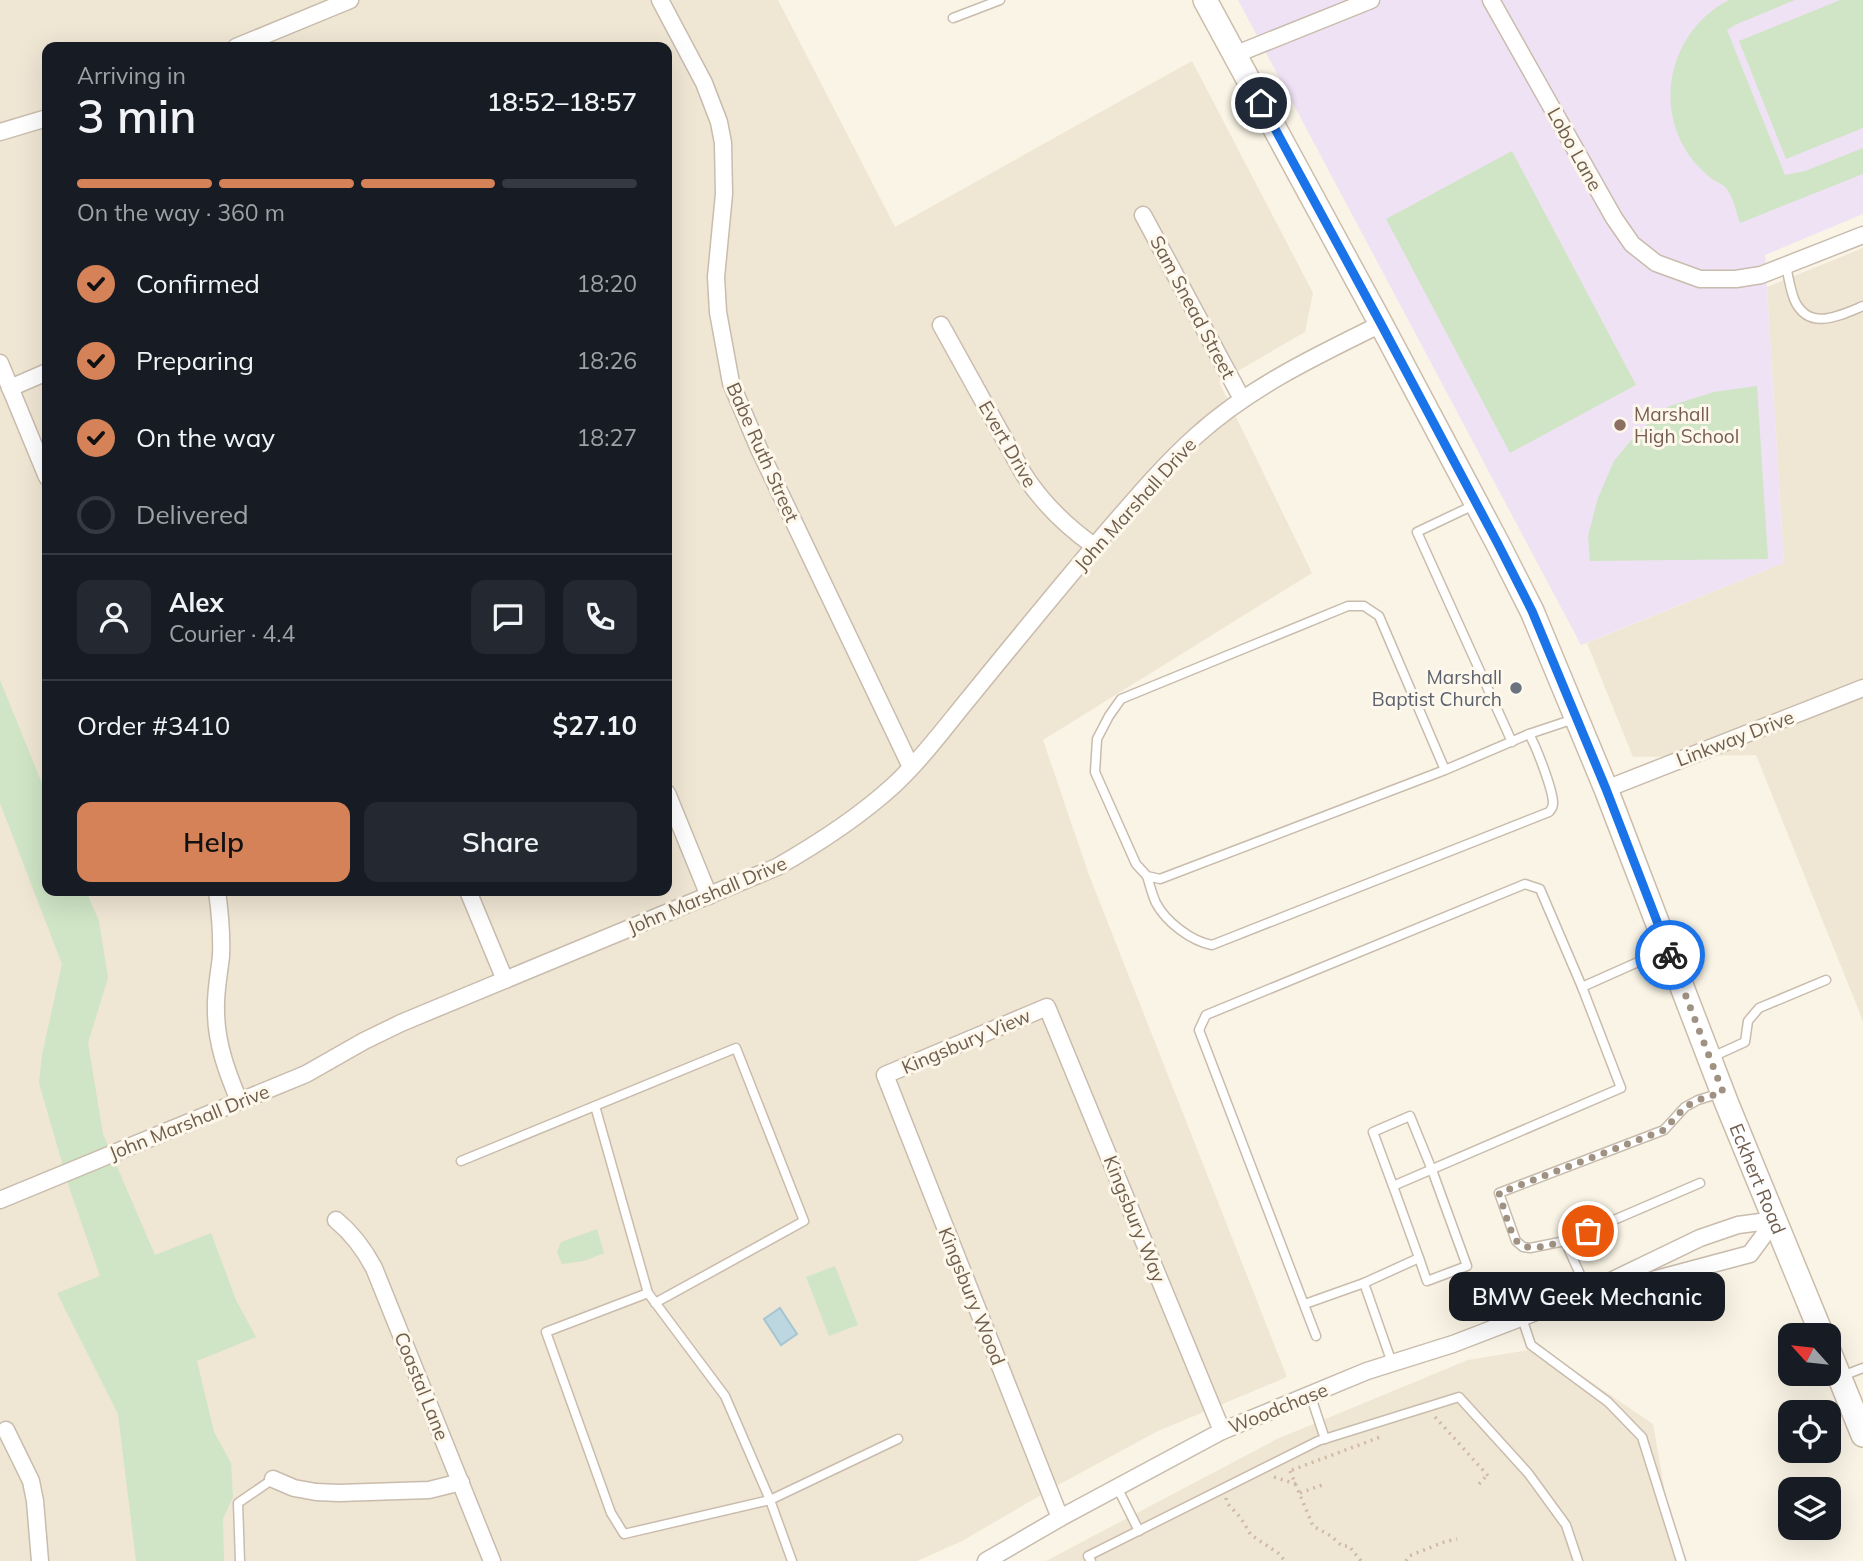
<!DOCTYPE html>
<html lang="en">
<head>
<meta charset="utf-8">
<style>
	body { margin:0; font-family:Mulish,sans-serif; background:#242831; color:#f1f3f6; height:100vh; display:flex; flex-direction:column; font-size:26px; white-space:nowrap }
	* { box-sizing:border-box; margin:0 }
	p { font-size:23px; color:#9ea1a6 }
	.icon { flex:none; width:38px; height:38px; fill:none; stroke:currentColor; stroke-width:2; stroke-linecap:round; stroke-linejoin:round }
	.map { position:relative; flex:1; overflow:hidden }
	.details { position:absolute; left:42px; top:42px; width:630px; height:854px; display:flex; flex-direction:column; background:#171b24; border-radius:14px; box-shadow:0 7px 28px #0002 }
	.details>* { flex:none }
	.needle { width:46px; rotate:297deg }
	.tools { position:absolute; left:1778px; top:1323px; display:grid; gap:14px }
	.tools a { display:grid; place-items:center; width:63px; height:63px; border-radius:14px; background:#171b24; box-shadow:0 7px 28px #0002; font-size:35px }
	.pin { position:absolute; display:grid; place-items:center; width:60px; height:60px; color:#fff; margin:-30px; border:4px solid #fff; border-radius:50%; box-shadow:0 2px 7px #0007 }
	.courier { position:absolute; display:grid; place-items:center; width:70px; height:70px; margin:-35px; border:5px solid #1a73e8; border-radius:50%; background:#fff; color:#222; box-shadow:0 2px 9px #0007 }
	.bubble { position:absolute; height:49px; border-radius:14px; background:#171b24; box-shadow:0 7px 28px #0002; font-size:23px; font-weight:600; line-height:49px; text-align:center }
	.summary em { font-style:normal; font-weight:600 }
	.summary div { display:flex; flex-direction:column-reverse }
	.summary { display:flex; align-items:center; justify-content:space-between; height:119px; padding:0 35px }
	h1 { font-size:46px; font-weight:600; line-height:52px }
	.bar { display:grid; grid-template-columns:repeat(4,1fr); gap:10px 7px; align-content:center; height:84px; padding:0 35px }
	.bar i { height:9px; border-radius:5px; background:#363941 }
	.bar .on { background:#d58258 }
	.bar p { grid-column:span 4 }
	.line { display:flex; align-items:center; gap:18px; padding:0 35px; border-top:2px solid #363941 }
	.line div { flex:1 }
	.round { display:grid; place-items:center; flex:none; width:74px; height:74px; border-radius:14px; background:#242831 }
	ol { padding:0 35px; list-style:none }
	li { display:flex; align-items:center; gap:21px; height:77px }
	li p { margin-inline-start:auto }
	li .icon { padding:7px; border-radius:50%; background:#d58258; color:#111; stroke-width:4 }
	li:last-child { color:#9ea1a6 }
	li i { width:38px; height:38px; border:4px solid #363941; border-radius:50% }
	.button { display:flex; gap:14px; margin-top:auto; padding:14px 35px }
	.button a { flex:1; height:80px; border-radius:14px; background:#d58258; color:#111; font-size:28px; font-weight:600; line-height:80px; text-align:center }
	.button a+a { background:#242831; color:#f1f3f6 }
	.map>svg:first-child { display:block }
	.residential { fill:#f0e6d4; fill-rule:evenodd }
	.education { fill:#f0e2f5 }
	.green { fill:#cfe5c5 }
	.water { fill:#bcd7e0; stroke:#a4c5d1; stroke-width:2 }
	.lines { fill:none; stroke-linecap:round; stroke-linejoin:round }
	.service-casing { stroke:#c9bcad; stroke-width:11 }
	.minor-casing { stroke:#c9bcad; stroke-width:19 }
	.secondary-casing { stroke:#ccbdab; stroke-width:26 }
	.path { stroke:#d0baa3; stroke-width:3.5; stroke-dasharray:2 5; stroke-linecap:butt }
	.service { stroke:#fff; stroke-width:8 }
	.minor { stroke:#fff; stroke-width:16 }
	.secondary { stroke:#fff; stroke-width:23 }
	.done { stroke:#9f9282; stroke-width:7; stroke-dasharray:0 12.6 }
	.route { stroke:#1a73e8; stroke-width:9 }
	.education-dot { fill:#8d6e63; stroke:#fdf8eb; stroke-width:2.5 }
	.worship-dot { fill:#6b7280; stroke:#fdf8eb; stroke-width:2.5 }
	.labels { text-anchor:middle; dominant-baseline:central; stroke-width:6; stroke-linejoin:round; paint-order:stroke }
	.street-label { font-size:19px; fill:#6f5d4d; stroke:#fdf8eb }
	.education-label { font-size:19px; fill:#785e54; stroke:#fdf8eb; text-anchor:start }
	.worship-label { font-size:19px; fill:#5b616d; stroke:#fdf8eb; text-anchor:end }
</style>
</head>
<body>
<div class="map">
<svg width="1863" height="1561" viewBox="0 0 1863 1561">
	<rect width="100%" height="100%" fill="#f9f4e5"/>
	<!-- residential -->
	<g class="residential">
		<path d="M0,0H778L895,227L1192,61L1313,293L1305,332L1219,382L1312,573L1043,740L1089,875L1287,1377L1156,1432L1060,1484L962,1541L917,1561H0ZM47,47H667V891H47Z"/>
		<path d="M1863,248V1021L1756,755L1633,757L1587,643L1784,563L1767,287Z"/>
		<path d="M1541,1348L1653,1424L1677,1561H1046L1277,1439L1468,1360Z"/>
	</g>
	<!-- education -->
	<path class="education" d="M1238,0H1863V214L1765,255L1784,563L1581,645Z"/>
	<!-- green -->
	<g class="green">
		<path d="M1729,0H1795L1737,24L1727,30L1785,175L1805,171L1863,148V174L1740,223C1737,214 1732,194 1726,188C1723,184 1716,182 1712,179C1701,170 1691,160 1684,147C1654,94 1676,27 1729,0Z"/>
		<path d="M1840,0H1863V128L1786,159L1739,41Z"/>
		<path d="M1512,151L1636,385L1510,453L1386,219Z"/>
		<path d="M1757,386L1768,559L1590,561L1588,536L1598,498L1614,461L1637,433L1669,406L1714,392Z"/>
		<path d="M0,680L47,796V891H86L99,921L108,978L88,1043L103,1134L155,1255L211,1233L236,1300L256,1337L197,1361L214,1432L231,1463L233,1497L223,1519L224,1561H136L118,1414L57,1293L100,1276L69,1187L39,1083L42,1055L62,964L0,803Z"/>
		<path d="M597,1229L604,1253L584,1261L562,1264L557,1252L561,1242Z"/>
		<path d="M835,1266L858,1325L829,1336L806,1277Z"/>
	</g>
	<!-- water -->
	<path class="water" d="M780,1308L797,1334L781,1345L764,1319Z"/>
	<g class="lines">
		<defs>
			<g id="service">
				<path d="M953,18L1000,0"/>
				<path d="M1786,265C1788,276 1790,288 1794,299C1808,332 1839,316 1863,306"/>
				<path d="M1474,505L1417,532L1512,742"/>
				<path d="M1445,770L1379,616L1364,606H1348L1121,699L1109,716L1097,739L1095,772L1136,864L1147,876L1160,879L1445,770L1529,734L1574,719"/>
				<path d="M1147,876C1150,885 1152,895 1156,903C1166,922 1191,941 1212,945L1549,812C1552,808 1553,808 1553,803C1553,790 1536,746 1529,734"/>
				<path d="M1712,1057L1745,1042L1748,1021L1759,1008L1826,980"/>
				<path d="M595,1106L648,1293L725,1396L770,1500L792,1561"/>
				<path d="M461,1161L736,1048L804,1221L655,1303"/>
				<path d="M1393,1186L1373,1132L1410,1116L1432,1170L1467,1266L1427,1281L1419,1258"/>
				<path d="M1565,1241L1700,1183"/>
				<path d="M1364,1283L1419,1258L1393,1186L1621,1088L1582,987"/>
				<path d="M1588,1292L1565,1241L1530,1248L1523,1247L1516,1241L1499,1193L1664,1130L1685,1107L1698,1100L1721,1093"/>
				<path d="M648,1293L546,1332L611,1513L624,1534L770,1500L898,1439"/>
				<path d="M1305,1304L1364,1283L1392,1363"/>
				<path d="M1522,1318L1531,1345L1608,1402L1642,1437L1681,1561"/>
				<path d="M1316,1336L1199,1030L1206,1015L1525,884L1540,889L1582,987L1665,950"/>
				<path d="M1842,1376L1863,1368"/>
				<path d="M1310,1394L1325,1439"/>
				<path d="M1117,1487L1139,1531"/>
				<path d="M240,1561L238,1503L273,1479"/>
				<path d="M1091,1561L1088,1556L1318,1441L1459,1397L1528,1473L1566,1525L1578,1561"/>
			</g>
			<g id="minor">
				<path d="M660,0L704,83L719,122L723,143L724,194L716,277L718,312L731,383L759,449L911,767"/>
				<path d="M1491,0L1614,218L1632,244L1656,263L1700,279H1736L1761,275L1863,235"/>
				<path d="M236,47L350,0"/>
				<path d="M1234,55L1371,0"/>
				<path d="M0,132L47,118"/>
				<path d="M1143,215L1242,399"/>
				<path d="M941,325L1023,473C1042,503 1066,526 1094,546"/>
				<path d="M0,363L47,477"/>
				<path d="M10,388L47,372"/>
				<path d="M1606,789L1863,688"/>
				<path d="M667,793L709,896"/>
				<path d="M217,891C220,913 222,934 221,956C219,975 215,993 216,1011C216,1043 227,1072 239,1101"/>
				<path d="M468,891L505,980"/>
				<path d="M0,1200L306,1074L364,1041L401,1023L777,867C819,843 858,818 894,785C922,759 946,726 970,697C1018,638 1066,579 1116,521C1141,492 1167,462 1196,436C1250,387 1316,356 1381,324"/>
				<path d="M336,1220C353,1234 364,1249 374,1268L492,1561"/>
				<path d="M1608,1288L1649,1281L1750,1254L1775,1220"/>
				<path d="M6,1430L31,1481L35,1501L40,1561"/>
				<path d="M273,1479L294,1488L316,1492L339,1493L429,1490L461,1482"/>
				<path d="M1060,1518L885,1075L1047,1007L1222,1431"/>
				<path d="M986,1561L1060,1518L1222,1431L1367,1371L1453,1344L1588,1292L1700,1238L1738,1225L1775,1220"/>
			</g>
			<g id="secondary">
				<path id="s1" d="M1205,0L1381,324L1498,544L1532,611L1606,789L1727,1104L1822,1335"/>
				<path d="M1829,1351L1863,1435"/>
			</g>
		</defs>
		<!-- service casing -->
		<use href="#service" class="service-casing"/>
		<!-- minor casing -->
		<use href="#minor" class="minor-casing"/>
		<!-- secondary casing -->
		<use href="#secondary" class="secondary-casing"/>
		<!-- path -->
		<g class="path">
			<path d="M1435,1417L1491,1479"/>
			<path d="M1292,1470L1383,1436"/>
			<path d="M1290,1471L1313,1526L1331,1536L1342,1546H1349L1361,1561"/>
			<path d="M1274,1477L1296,1484"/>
			<path d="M1479,1484L1488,1474"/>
			<path d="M1300,1493L1322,1485"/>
			<path d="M1226,1498L1227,1503L1240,1517L1251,1535L1278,1553L1285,1561"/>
			<path d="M1406,1561L1409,1556L1444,1542L1457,1539"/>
		</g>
		<!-- service -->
		<use href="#service" class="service"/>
		<!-- minor -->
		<use href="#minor" class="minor"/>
		<!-- secondary -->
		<use href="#secondary" class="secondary"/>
	</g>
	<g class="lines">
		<!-- done -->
		<path class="done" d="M1588,1231C1572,1238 1527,1258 1516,1240C1509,1230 1503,1205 1499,1193L1664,1130L1685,1107L1698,1100L1723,1092L1670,955"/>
		<!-- route -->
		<path class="route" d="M1261,103L1381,324L1498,544L1532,611L1606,789L1670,955"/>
	</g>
	<!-- markers -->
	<circle class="education-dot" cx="1620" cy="425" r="7"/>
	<circle class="worship-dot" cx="1516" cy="688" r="7"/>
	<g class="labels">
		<!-- street labels -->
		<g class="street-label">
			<text transform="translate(1575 149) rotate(61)">Lobo Lane</text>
			<text transform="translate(1193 307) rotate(62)">Sam Snead Street</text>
			<text transform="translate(1008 444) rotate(60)">Evert Drive</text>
			<text transform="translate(763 452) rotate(66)">Babe Ruth Street</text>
			<text transform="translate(1135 504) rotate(-48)">John Marshall Drive</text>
			<text transform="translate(1735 738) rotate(-21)">Linkway Drive</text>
			<text transform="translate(707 895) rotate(-23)">John Marshall Drive</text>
			<text transform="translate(966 1041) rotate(-23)">Kingsbury View</text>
			<text transform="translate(189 1122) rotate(-22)">John Marshall Drive</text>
			<text stroke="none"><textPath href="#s1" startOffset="1304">Eckhert Road</textPath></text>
			<text transform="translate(1135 1219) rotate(68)">Kingsbury Way</text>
			<text transform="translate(972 1296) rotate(68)">Kingsbury Wood</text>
			<text transform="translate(422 1386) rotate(68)">Coastal Lane</text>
			<text transform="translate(1278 1408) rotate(-22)">Woodchase</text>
		</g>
		<!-- education labels -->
		<g class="education-label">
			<text x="1634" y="414">Marshall<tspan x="1634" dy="22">High School</tspan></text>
		</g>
		<!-- worship labels -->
		<g class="worship-label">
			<text x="1502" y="677">Marshall<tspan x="1502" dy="22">Baptist Church</tspan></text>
		</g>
	</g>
</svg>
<div class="tools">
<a><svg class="needle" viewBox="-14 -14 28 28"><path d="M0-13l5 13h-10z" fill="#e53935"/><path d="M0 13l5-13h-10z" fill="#9ea1a6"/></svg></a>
<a><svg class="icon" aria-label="locate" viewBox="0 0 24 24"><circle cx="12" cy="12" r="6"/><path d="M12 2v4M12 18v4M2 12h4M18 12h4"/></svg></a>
<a><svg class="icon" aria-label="layers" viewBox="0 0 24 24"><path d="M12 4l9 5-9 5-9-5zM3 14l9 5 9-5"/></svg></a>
</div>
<div class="pin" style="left:1588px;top:1231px;background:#ea580c"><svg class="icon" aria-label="bag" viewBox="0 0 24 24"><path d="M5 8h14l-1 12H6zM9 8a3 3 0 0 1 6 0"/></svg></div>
<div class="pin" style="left:1261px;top:103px;background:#1f2937"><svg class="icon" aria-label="home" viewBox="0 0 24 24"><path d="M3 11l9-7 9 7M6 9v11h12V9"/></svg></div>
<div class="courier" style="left:1670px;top:955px"><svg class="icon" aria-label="bike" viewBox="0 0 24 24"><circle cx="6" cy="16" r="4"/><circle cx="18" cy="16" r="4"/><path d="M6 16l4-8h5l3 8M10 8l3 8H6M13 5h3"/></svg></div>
<div class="bubble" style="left:1449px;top:1272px;width:276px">BMW Geek Mechanic</div>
<section class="details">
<div class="summary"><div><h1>3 min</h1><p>Arriving in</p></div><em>18:52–18:57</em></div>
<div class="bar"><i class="on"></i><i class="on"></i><i class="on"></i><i></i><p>On the way · 360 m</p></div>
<ol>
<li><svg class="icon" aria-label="check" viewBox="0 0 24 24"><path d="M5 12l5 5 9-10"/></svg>Confirmed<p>18:20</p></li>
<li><svg class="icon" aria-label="check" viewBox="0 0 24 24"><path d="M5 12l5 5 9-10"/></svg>Preparing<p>18:26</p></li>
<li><svg class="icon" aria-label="check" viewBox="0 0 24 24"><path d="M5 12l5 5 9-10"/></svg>On the way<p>18:27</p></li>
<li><i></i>Delivered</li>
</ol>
<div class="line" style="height:126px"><a class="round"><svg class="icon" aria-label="person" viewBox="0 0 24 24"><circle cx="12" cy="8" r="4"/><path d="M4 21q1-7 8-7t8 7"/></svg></a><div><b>Alex</b><p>Courier · 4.4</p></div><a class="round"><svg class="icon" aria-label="chat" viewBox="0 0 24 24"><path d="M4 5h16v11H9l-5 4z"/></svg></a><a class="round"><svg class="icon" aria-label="phone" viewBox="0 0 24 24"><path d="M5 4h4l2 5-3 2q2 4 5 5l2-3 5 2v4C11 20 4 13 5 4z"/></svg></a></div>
<div class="line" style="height:91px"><div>Order #3410</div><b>$27.10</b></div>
<div class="button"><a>Help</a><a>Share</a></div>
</section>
</div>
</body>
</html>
